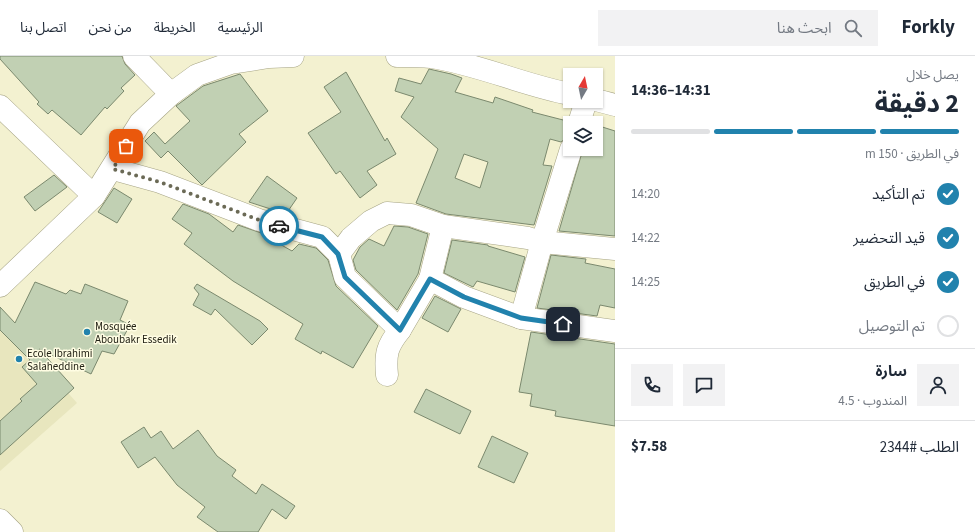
<!DOCTYPE html>
<html lang="ar">
<head>
<meta charset="utf-8">
<style>
	body { margin:0; font-family:"Source Sans 3","Noto Sans Arabic",sans-serif; background:#f2f2f3; color:#1f2937; direction:rtl; height:100vh; display:flex; flex-direction:column; font-size:15px; white-space:nowrap }
	* { box-sizing:border-box; margin:0 }
	p { font-size:13px; color:#747a83 }
	.icon { flex:none; width:22px; height:22px; fill:none; stroke:currentColor; stroke-width:2; stroke-linecap:round; stroke-linejoin:round }
	.map { position:relative; flex:1; overflow:hidden; direction:ltr }
	.side { display:flex; flex-direction:column; background:#fff; width:360px }
	.side>* { flex:none }
	.needle { width:26px; rotate:9deg }
	.buttons { position:absolute; left:563px; top:12px; display:grid; gap:8px }
	.buttons a { display:grid; place-items:center; width:40px; height:40px; border-radius:0px; background:#fff; box-shadow:0 1px 3px #0004; font-size:20px }
	.pin { position:absolute; display:grid; place-items:center; width:34px; height:34px; color:#fff; margin:-17px; border-radius:8px; box-shadow:0 2px 6px #0006 }
	.courier { position:absolute; display:grid; place-items:center; width:40px; height:40px; margin:-20px; border:3px solid #2182ad; border-radius:50%; background:#fff; color:#222; box-shadow:0 1px 5px #0007 }
	.head em { font-style:normal; font-weight:700 }
	.head div { display:flex; flex-direction:column-reverse }
	.head { display:flex; align-items:center; justify-content:space-between; height:68px; padding:0 16px }
	h1 { font-size:26px; font-weight:700; line-height:30px }
	.bar { display:grid; grid-template-columns:repeat(4,1fr); gap:6px 4px; align-content:center; height:48px; padding:0 16px }
	.bar i { height:5px; border-radius:3px; background:#e0e1e3 }
	.bar .current { background:#2182ad }
	.bar p { grid-column:span 4 }
	.line { display:flex; align-items:center; gap:10px; padding:0 16px; border-top:1px solid #e0e1e3 }
	.line div { flex:1 }
	.round { display:grid; place-items:center; flex:none; width:42px; height:42px; border-radius:0px; background:#f2f2f3 }
	ol { padding:0 16px; list-style:none }
	li { display:flex; align-items:center; gap:12px; height:44px }
	li p { margin-inline-start:auto }
	li .icon { padding:4px; border-radius:50%; background:#2182ad; color:#fff; stroke-width:4 }
	li:last-child { color:#747a83 }
	li i { width:22px; height:22px; border:2px solid #e0e1e3; border-radius:50% }
	header { display:flex; align-items:center; gap:24px; box-sizing:border-box; height:56px; padding:0 20px; background:#fff; border-bottom:1px solid #e0e1e3 }
	header strong { font-size:19px }
	nav { display:flex; gap:22px; margin-inline-start:auto; font-size:14px }
	.search { width:280px; height:36px; background:#f2f2f3; display:flex; align-items:center; gap:10px; box-sizing:border-box; padding:0 14px; border-radius:0px; color:#747a83; font-size:15px }
	main { display:flex; flex:1; min-height:0 }
	.map>svg:first-child { display:block }
	.built { fill:#e8e6be }
	.building { fill:#c1d0b3; stroke:#7b896e; fill-rule:evenodd }
	.lines { fill:none; stroke-linecap:round; stroke-linejoin:round }
	.minor-casing { stroke:#a6a485; stroke-width:23 }
	.minor { stroke:#fff; stroke-width:22 }
	.done { stroke:#6b6a56; stroke-width:4; stroke-dasharray:0 7.2 }
	.route { stroke:#2182ad; stroke-width:5 }
	.poi-dot { fill:#2182ad; stroke:#fffde3; stroke-width:1.5 }
	.labels { text-anchor:middle; dominant-baseline:central; stroke-width:3; stroke-linejoin:round; paint-order:stroke }
	.poi-label { font-size:11px; fill:#222115; stroke:#fffde3; text-anchor:start }
</style>
</head>
<body>
<header>
<strong>Forkly</strong>
<div class="search"><svg class="icon" aria-label="search" viewBox="0 0 24 24"><circle cx="10" cy="10" r="6"/><path d="M15 15l6 6"/></svg>ابحث هنا</div>
<nav><a>الرئيسية</a><a>الخريطة</a><a>من نحن</a><a>اتصل بنا</a></nav>
</header>
<main>
<section class="side">
<div class="head"><div><h1>2 دقيقة</h1><p>يصل خلال</p></div><em>14:31–14:36</em></div>
<div class="bar"><i class="current"></i><i class="current"></i><i class="current"></i><i></i><p>في الطريق · 150 m</p></div>
<ol>
<li><svg class="icon" aria-label="check" viewBox="0 0 24 24"><path d="M5 12l5 5 9-10"/></svg>تم التأكيد<p>14:20</p></li>
<li><svg class="icon" aria-label="check" viewBox="0 0 24 24"><path d="M5 12l5 5 9-10"/></svg>قيد التحضير<p>14:22</p></li>
<li><svg class="icon" aria-label="check" viewBox="0 0 24 24"><path d="M5 12l5 5 9-10"/></svg>في الطريق<p>14:25</p></li>
<li><i></i>تم التوصيل</li>
</ol>
<div class="line" style="height:72px"><a class="round"><svg class="icon" aria-label="person" viewBox="0 0 24 24"><circle cx="12" cy="8" r="4"/><path d="M4 21q1-7 8-7t8 7"/></svg></a><div><b>سارة</b><p>المندوب · 4.5</p></div><a class="round"><svg class="icon" aria-label="chat" viewBox="0 0 24 24"><path d="M4 5h16v11H9l-5 4z"/></svg></a><a class="round"><svg class="icon" aria-label="phone" viewBox="0 0 24 24"><path d="M5 4h4l2 5-3 2q2 4 5 5l2-3 5 2v4C11 20 4 13 5 4z"/></svg></a></div>
<div class="line" style="height:52px"><div>الطلب #2344</div><b>$7.58</b></div>
</section>
<div class="map">
<svg width="615" height="476" viewBox="0 0 615 476">
	<rect width="100%" height="100%" fill="#f3f1d0"/>
	<!-- built -->
	<path class="built" d="M0,260L77,347L0,415Z"/>
	<!-- building -->
	<g class="building">
		<path d="M0,0H122L125,8L135,19L121,32L124,35L107,53L105,51L81,79L52,54L48,58L37,48L39,46L0,3Z"/>
		<path d="M429,13L451,18L462,22L455,36L493,47L495,41L533,54L532,56L567,65L565,83L561,86L550,83L543,109L552,110L534,169L446,158L416,147L438,93L401,61L414,41L395,35L399,22L421,28ZM464,98L488,106L480,132L455,122Z"/>
		<path d="M346,16L385,85L387,82L396,98L367,115L377,129L360,142L340,115L336,118L308,77L341,56L324,31Z"/>
		<path d="M240,18L268,55L239,78L246,86L202,129L168,95L161,102L145,85L154,76L165,88L190,65L176,50L203,30Z"/>
		<path d="M596,69L615,75V180L559,175L583,93H596Z"/>
		<path d="M54,119L67,131L35,155L24,141Z"/>
		<path d="M267,120L297,142L286,158L249,146Z"/>
		<path d="M114,132L132,143L117,167L98,156Z"/>
		<path d="M183,148L209,158L233,176L238,169L270,180L269,182L292,195L299,188L316,192L328,204L336,230L378,270L353,312L322,295L321,298L295,283L303,268L233,225L184,188L192,177L172,163Z"/>
		<path d="M394,170L408,171L428,178L418,218L397,254L356,214L353,204L360,191L369,183L384,190Z"/>
		<path d="M452,184L488,189V190L525,201L515,236L477,225L473,231L444,217Z"/>
		<path d="M551,199L586,203L585,207L615,213V252L600,249L597,260L537,252Z"/>
		<path d="M35,226L66,238L70,234L81,238L85,228L128,245L120,264L130,269L114,298L102,295L91,318L39,293L74,332L0,399V365L22,345L20,343L37,328L22,311L30,304L0,274V251L15,267Z"/>
		<path d="M197,228L260,265L268,273L252,289L215,253L211,259L193,249L199,238L194,232Z"/>
		<path d="M435,240L461,253L448,276L422,262Z"/>
		<path d="M531,276L615,288V370L555,360L556,355L530,350L532,338L519,336Z"/>
		<path d="M426,333L471,355L460,378L414,356Z"/>
		<path d="M144,371L151,382L161,375L173,393L198,374L217,400L236,414L232,420L256,438L262,428L295,450L286,463L272,453L258,476H218L197,461L205,451L177,429L155,401L138,412L121,386Z"/>
		<path d="M492,380L528,397L514,427L478,411Z"/>
	</g>
	<g class="lines">
		<defs>
			<g id="minor">
				<path d="M134,0L171,38"/>
				<path d="M397,0C408,0 420,0 431,1C478,8 523,29 570,38"/>
				<path d="M596,44L615,49"/>
				<path d="M0,50L94,140"/>
				<path d="M579,67L586,45"/>
				<path d="M113,113L160,126L259,164L322,181L339,198"/>
				<path d="M430,223L464,241L521,262L615,275"/>
				<path d="M0,230L94,140L140,67L171,38L197,19L231,7L269,1L293,0"/>
				<path d="M521,262L542,186L571,93"/>
				<path d="M400,274L430,223L443,170"/>
				<path d="M387,319C385,298 387,290 400,274L345,221L339,198L351,182L371,165L387,157L411,159L443,170L528,182L542,186L615,193"/>
				<path d="M0,464L12,476"/>
			</g>
		</defs>
		<!-- minor casing -->
		<use href="#minor" class="minor-casing"/>
		<!-- minor -->
		<use href="#minor" class="minor"/>
	</g>
	<g class="lines">
		<!-- done -->
		<path class="done" d="M126,90L113,113L160,126L259,164L279,170"/>
		<!-- route -->
		<path class="route" d="M279,170L322,181L338,198L345,221L400,274L430,223L464,241L521,262L563,268"/>
	</g>
	<!-- markers -->
	<g class="poi-dot">
		<circle cx="87" cy="276" r="4"/>
		<circle cx="19" cy="303" r="4"/>
	</g>
	<g class="labels">
		<!-- poi labels -->
		<g class="poi-label">
			<text x="95" y="270">Mosquée<tspan x="95" dy="13">Aboubakr Essedik</tspan></text>
			<text x="27" y="297">Ecole Ibrahimi<tspan x="27" dy="13">Salaheddine</tspan></text>
		</g>
	</g>
</svg>
<div class="buttons">
<a><svg class="needle" viewBox="-14 -14 28 28"><path d="M0-13l5 13h-10z" fill="#e53935"/><path d="M0 13l5-13h-10z" fill="#747a83"/></svg></a>
<a><svg class="icon" aria-label="layers" viewBox="0 0 24 24"><path d="M12 4l9 5-9 5-9-5zM3 14l9 5 9-5"/></svg></a>
</div>
<div class="pin" style="left:126px;top:90px;background:#ea580c"><svg class="icon" aria-label="bag" viewBox="0 0 24 24"><path d="M5 8h14l-1 12H6zM9 8a3 3 0 0 1 6 0"/></svg></div>
<div class="pin" style="left:563px;top:268px;background:#1f2937"><svg class="icon" aria-label="home" viewBox="0 0 24 24"><path d="M3 11l9-7 9 7M6 9v11h12V9"/></svg></div>
<div class="courier" style="left:279px;top:170px"><svg class="icon" aria-label="car" viewBox="0 0 24 24"><path d="M5 17H2v-5l4-1 3-4h7l3 4 3 1v5h-3M9 17h6M6 11h13"/><circle cx="7" cy="17" r="2"/><circle cx="17" cy="17" r="2"/></svg></div>
</div>
</main>
</body>
</html>
